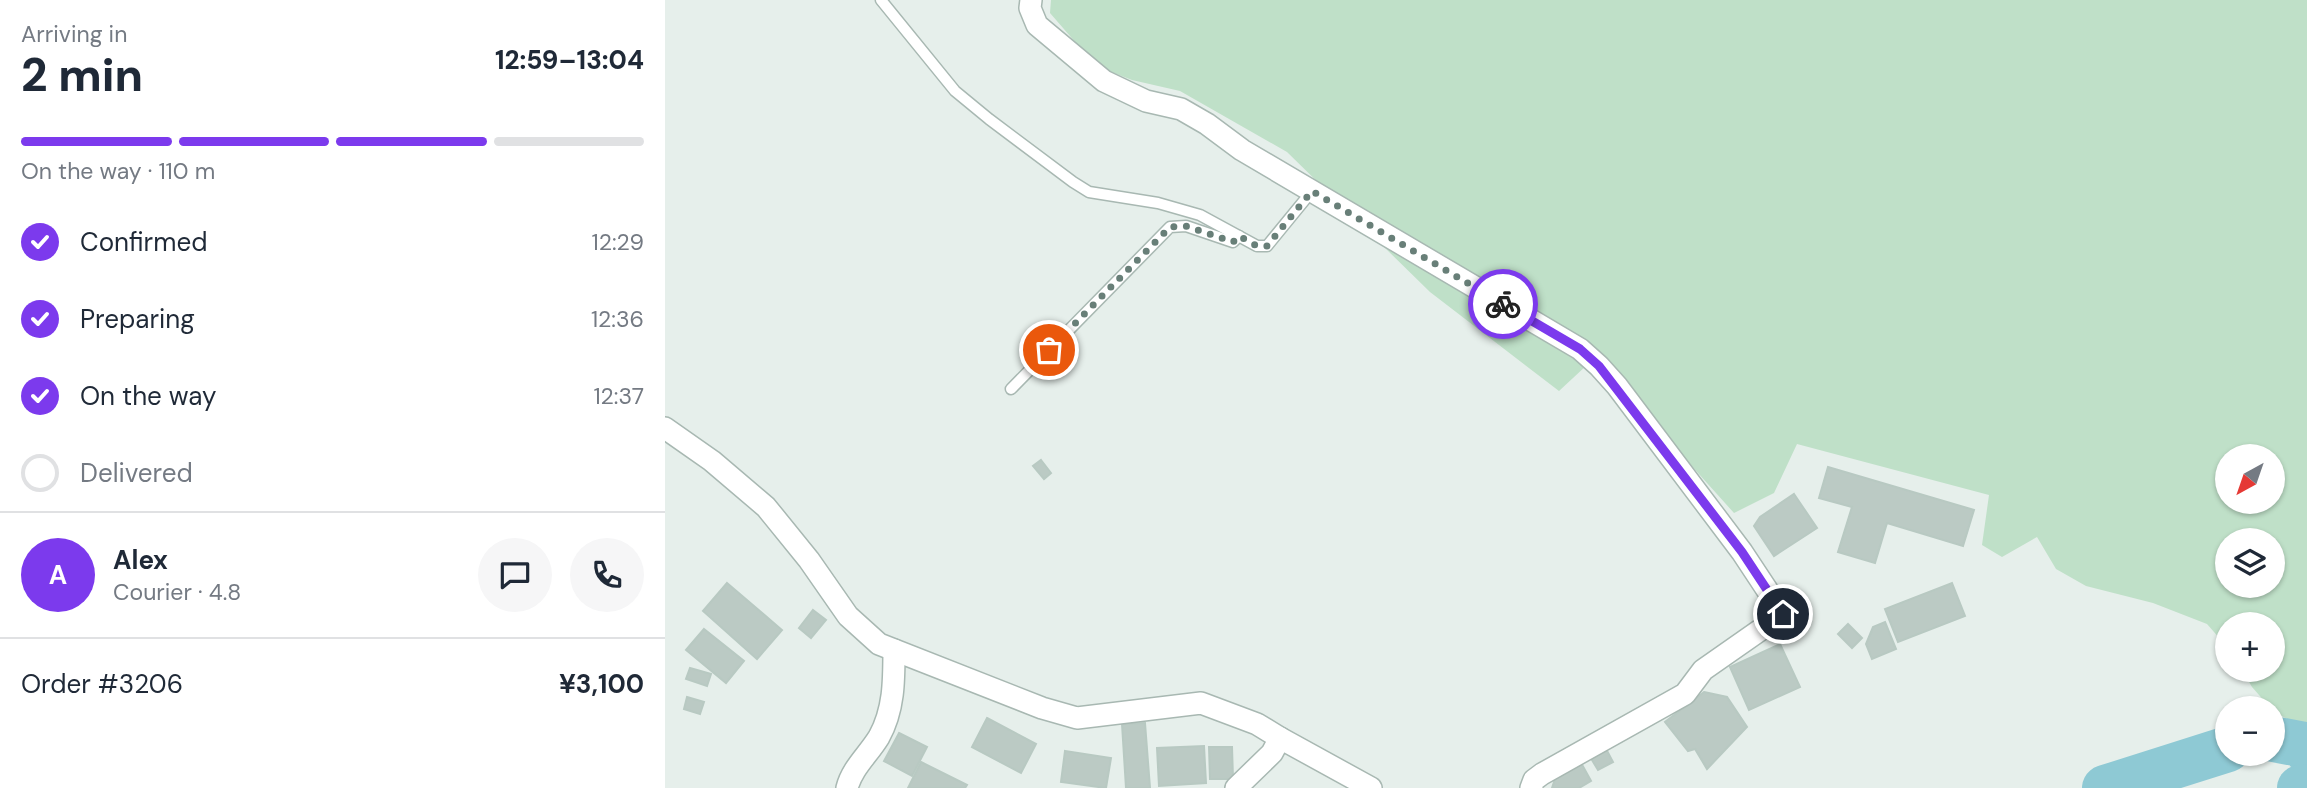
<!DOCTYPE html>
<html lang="en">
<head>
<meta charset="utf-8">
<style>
	body { margin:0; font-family:"DM Sans",sans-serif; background:#f6f6f7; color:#1f2937; height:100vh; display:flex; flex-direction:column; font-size:26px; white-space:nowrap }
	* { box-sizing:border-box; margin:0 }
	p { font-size:23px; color:#747a83 }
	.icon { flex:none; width:38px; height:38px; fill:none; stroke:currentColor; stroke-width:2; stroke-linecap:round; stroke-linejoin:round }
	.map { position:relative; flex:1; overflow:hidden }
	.side { display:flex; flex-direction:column; background:#fff; width:665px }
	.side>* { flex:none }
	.needle { width:46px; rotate:220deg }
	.fabs { position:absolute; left:1550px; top:444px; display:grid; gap:14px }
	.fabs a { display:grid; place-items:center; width:70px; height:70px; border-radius:50%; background:#fff; box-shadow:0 2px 5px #0004; font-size:35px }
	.pin { position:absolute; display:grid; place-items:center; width:60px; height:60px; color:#fff; margin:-30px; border:4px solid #fff; border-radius:50%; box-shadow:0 2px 7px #0007 }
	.courier { position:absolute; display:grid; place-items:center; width:70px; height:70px; margin:-35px; border:5px solid #7c3aed; border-radius:50%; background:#fff; color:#222; box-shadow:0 2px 9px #0007 }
	.head em { font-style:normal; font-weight:800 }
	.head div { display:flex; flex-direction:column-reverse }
	.head { display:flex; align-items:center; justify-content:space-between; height:119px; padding:0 21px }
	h1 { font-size:46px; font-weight:800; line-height:52px }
	.bar { display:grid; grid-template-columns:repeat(4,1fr); gap:10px 7px; align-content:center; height:84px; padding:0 21px }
	.bar i { height:9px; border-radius:5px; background:#e0e1e3 }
	.bar .active { background:#7c3aed }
	.bar p { grid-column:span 4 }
	.line { display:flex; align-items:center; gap:18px; padding:0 21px; border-top:2px solid #e0e1e3 }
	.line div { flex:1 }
	.round { display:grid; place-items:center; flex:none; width:74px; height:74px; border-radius:37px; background:#f6f6f7 }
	ol { padding:0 21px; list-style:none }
	li { display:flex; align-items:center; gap:21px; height:77px }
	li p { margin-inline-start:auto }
	li .icon { padding:7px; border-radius:50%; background:#7c3aed; color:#fff; stroke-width:4 }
	li:last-child { color:#747a83 }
	li i { width:38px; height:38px; border:4px solid #e0e1e3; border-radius:50% }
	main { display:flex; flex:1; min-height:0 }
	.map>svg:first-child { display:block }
	.green { fill:#bfe0c8; fill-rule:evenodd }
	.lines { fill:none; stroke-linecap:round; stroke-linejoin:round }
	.river { stroke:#8ec9d4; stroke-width:46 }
	.building { fill:#bbcac4; stroke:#b8c9c2; stroke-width:2 }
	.service-casing { stroke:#a8b8b2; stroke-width:13 }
	.minor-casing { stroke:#a8b8b2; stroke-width:24 }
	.service { stroke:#fff; stroke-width:10 }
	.minor { stroke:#fff; stroke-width:21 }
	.done { stroke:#687f78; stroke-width:7; stroke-dasharray:0 12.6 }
	.route { stroke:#7c3aed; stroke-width:9 }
</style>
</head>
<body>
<main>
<section class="side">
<div class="head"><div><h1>2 min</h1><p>Arriving in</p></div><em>12:59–13:04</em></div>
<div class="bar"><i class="active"></i><i class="active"></i><i class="active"></i><i></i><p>On the way · 110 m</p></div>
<ol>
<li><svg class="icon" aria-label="check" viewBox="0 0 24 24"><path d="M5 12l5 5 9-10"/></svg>Confirmed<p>12:29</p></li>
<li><svg class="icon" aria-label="check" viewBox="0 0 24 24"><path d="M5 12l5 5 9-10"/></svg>Preparing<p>12:36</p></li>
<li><svg class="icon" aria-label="check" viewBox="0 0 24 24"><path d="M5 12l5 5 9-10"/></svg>On the way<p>12:37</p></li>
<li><i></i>Delivered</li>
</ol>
<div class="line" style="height:126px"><b class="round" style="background:#7c3aed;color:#fff">A</b><div><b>Alex</b><p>Courier · 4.8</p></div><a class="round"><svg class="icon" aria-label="chat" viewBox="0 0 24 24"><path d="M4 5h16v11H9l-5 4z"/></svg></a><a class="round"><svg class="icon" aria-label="phone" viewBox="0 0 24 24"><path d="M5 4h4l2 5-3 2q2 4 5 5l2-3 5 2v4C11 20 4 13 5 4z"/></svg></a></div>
<div class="line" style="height:91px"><div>Order #3206</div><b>¥3,100</b></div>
</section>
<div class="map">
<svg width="1642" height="788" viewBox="0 0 1642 788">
	<rect width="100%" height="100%" fill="#e6efeb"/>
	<!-- green -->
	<path class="green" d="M386,0H1642V730L1608,711L1587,687L1577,670H1608V625H1563V648L1542,624L1488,603L1421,586L1391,569L1372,537L1337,557L1317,545L1324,495L1132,444L1109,493L1069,513L1024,463L936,352L894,391L765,292L622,152L515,91L467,80L431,66L385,13ZM1563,457H1608V502H1563ZM1563,541H1608V586H1563Z"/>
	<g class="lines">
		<!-- river -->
		<g class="river">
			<path d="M1608,739L1635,744L1642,750"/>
			<path d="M1440,788L1563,749"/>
			<path d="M1635,788L1642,787"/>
		</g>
	</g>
	<!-- building -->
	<g class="building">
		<path d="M376,460L386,473L379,479L368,466Z"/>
		<path d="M1163,467L1309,510L1298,546L1222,523L1210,563L1173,552L1187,507L1154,498Z"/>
		<path d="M1129,494L1152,528L1109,556L1089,526L1095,517Z"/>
		<path d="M62,583L117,630L92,659L38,611Z"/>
		<path d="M1287,583L1300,616L1233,642L1220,609Z"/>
		<path d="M148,610L161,620L146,638L134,628Z"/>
		<path d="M1220,622L1231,649L1207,659L1201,644L1208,627Z"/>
		<path d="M1183,624L1197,638L1187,648L1173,634Z"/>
		<path d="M39,629L79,661L61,683L21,650Z"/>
		<path d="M1115,644L1135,687L1084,710L1065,667Z"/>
		<path d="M25,668L46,674L42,686L21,679Z"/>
		<path d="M1039,692L1062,697L1082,727L1042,769L1030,749L1023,751L1000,722Z"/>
		<path d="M22,697L39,702L35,714L19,709Z"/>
		<path d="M322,718L371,744L356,773L307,747Z"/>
		<path d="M480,723L485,788H461L457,724Z"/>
		<path d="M234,733L262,747L247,776L219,761Z"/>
		<path d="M539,746L541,783L494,786L492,748Z"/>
		<path d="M544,747H567L568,779H545Z"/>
		<path d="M940,747L948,762L933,770L924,755Z"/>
		<path d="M400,751L446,758L441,788L396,782Z"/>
		<path d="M915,761L926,781L914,788H887L891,776Z"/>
		<path d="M256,762L302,785L300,788H243Z"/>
	</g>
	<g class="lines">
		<defs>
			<g id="service">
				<path d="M216,0L290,91L324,119L408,182L424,192L493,203L535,215L592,246H602L647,191"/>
				<path d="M346,389L505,227L521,226L568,242L574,236"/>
			</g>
			<g id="minor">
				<path d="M366,0L365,8L372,25L439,81L481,101L516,109L542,124L577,150L915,349L934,366L952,386L1077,552L1118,614L1038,670L1020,694L877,774L869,780L866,788"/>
				<path d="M0,428L47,461L101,507L144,560L183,616L214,644L377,708L412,718L536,703L592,724L615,738L607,753L571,788"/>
				<path d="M615,738L706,788"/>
				<path d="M182,788C187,768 203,755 214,737C229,710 229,681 229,650"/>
			</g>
		</defs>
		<!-- service casing -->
		<use href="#service" class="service-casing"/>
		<!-- minor casing -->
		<use href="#minor" class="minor-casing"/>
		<!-- service -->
		<use href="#service" class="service"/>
		<!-- minor -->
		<use href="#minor" class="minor"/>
	</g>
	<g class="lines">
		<!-- done -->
		<path class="done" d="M384,350L505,227L521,226L568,242L574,236L592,246H602L647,191L838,304"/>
		<!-- route -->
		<path class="route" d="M838,304L915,349L934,366L1077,552L1118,614"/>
	</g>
</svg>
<div class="fabs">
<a><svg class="needle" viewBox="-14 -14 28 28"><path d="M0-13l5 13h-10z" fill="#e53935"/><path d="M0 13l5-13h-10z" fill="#747a83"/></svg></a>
<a><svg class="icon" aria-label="layers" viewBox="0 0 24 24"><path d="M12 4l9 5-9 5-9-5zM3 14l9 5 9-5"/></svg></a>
<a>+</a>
<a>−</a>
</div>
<div class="pin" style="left:384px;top:350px;background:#ea580c"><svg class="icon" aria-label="bag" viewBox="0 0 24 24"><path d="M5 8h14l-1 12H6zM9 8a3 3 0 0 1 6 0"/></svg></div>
<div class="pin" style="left:1118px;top:614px;background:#1f2937"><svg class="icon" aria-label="home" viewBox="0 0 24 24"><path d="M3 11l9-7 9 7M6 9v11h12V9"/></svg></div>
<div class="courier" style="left:838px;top:304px"><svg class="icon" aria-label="bike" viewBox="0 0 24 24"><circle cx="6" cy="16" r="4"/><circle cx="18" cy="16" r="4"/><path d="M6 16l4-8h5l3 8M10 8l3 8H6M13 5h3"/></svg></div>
</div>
</main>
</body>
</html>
